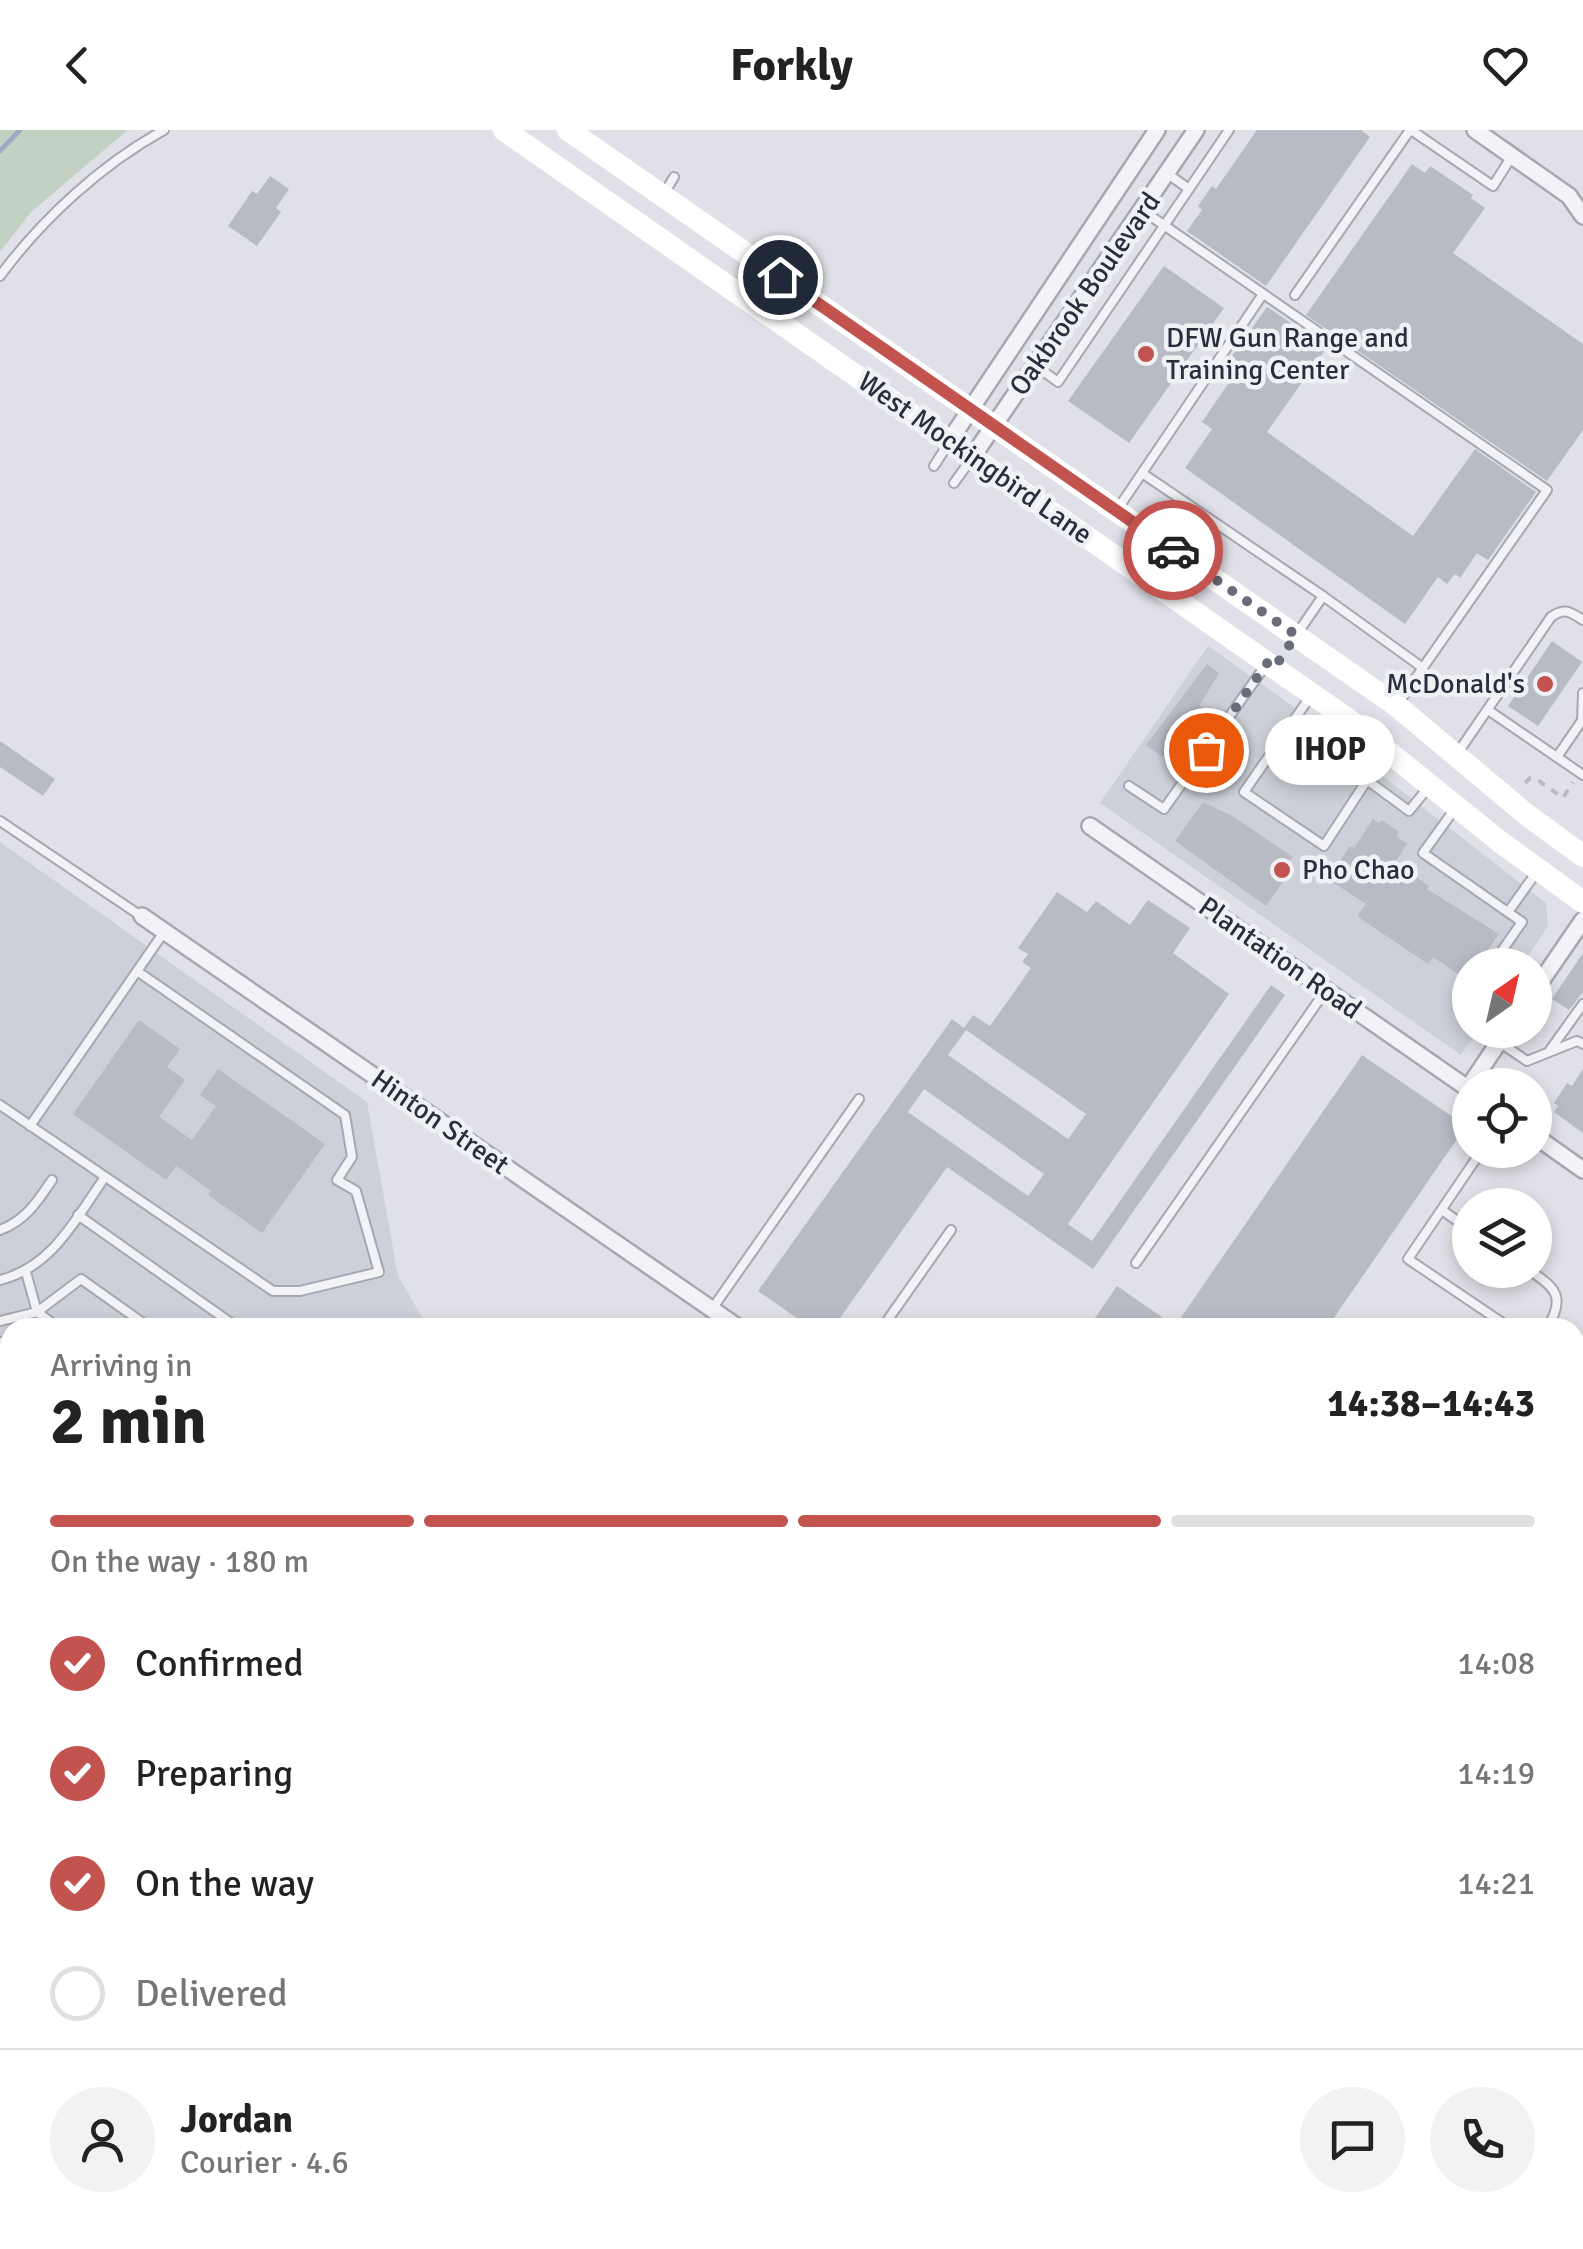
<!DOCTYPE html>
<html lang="en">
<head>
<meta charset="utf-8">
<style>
	body { margin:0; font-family:Signika,sans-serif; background:#f2f2f2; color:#222; height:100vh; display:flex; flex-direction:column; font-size:38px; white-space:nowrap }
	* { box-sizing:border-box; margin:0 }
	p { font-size:32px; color:#767676 }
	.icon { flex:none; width:55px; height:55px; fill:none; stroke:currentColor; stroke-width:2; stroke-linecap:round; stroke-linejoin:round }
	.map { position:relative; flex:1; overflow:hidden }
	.side { position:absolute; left:0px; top:1188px; width:1585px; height:932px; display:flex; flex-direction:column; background:#fff; border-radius:30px 30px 0 0; box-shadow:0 5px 15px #0003 }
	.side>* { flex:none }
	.needle { width:65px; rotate:34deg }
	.buttons { position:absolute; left:1452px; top:818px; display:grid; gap:20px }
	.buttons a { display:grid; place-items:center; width:100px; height:100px; border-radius:50%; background:#fff; box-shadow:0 5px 15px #0003; font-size:50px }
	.pin { position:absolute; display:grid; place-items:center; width:85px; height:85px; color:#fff; margin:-42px; border:5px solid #fff; border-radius:50%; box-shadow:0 2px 10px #0007 }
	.courier { position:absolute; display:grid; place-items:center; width:100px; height:100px; margin:-50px; border:8px solid #c3534f; border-radius:50%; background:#fff; color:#222; box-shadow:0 2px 12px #0007 }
	.bubble { position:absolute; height:70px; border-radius:35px; background:#fff; box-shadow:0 5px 15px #0003; font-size:32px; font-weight:700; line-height:70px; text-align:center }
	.head em { font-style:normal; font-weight:700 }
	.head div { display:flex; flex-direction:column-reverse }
	.head { display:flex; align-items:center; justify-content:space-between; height:170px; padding:0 50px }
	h1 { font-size:65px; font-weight:700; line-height:75px }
	.bar { display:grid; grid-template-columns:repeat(4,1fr); gap:15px 10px; align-content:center; height:120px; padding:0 50px }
	.bar i { height:12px; border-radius:8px; background:#e0e0e0 }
	.bar .on { background:#c3534f }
	.bar p { grid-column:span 4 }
	.line { display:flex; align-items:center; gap:25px; padding:0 50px; border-top:2px solid #e0e0e0 }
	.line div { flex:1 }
	.round { display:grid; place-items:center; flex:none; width:105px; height:105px; border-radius:52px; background:#f2f2f2 }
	ol { padding:0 50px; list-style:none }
	li { display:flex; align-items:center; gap:30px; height:110px }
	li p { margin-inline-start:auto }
	li .icon { padding:10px; border-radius:50%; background:#c3534f; color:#fff; stroke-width:4 }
	li:last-child { color:#767676 }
	li i { width:55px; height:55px; border:5px solid #e0e0e0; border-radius:50% }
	header { display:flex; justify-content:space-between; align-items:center; height:130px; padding:0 50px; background:#fff; font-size:45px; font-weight:700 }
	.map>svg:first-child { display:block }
	.built { fill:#ced0d9 }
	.green { fill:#c3d1c2 }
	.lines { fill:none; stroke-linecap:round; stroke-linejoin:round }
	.stream { stroke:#9ea9c5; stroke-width:5 }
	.building { fill:#b8bac4; fill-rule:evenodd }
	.service-casing { stroke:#a6a7b2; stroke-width:12 }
	.minor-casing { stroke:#a6a7b2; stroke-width:20 }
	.tertiary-casing { stroke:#a6a7b2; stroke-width:25 }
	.path { stroke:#babcc2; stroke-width:4; stroke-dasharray:8 8; stroke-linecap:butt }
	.service { stroke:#f2f3f6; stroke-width:8 }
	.minor { stroke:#f2f3f6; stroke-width:15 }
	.tertiary { stroke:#f2f3f6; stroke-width:20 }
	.secondary { stroke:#fff; stroke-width:22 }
	.done { stroke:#6a6c7a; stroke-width:10; stroke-dasharray:0 18 }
	.route { stroke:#c3534f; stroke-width:12 }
	.poi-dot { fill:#c3534f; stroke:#eff1f5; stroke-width:4 }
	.labels { text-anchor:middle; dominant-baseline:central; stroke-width:9; stroke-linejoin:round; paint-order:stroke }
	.street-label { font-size:28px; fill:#2a2d3e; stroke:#eff1f5 }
	.poi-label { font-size:28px; fill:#2a2d3e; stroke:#eff1f5; text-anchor:start }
</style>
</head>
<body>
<header><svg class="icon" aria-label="back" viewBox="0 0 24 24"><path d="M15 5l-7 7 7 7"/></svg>Forkly<svg class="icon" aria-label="heart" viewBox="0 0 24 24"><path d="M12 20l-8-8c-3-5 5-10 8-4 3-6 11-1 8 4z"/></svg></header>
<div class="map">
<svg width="1583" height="2119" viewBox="0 0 1583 2119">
	<rect width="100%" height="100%" fill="#e0e1e8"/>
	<!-- built -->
	<g class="built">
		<path d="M1208,516L1291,575L1546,773L1548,796L1522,835H1470V900H1478L1461,925L1100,673Z"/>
		<path d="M0,712L367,972L398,1146L428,1197L10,1198V1503L0,1505Z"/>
		<path d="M1009,2110H1134L1147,2119H1003Z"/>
	</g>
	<!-- green -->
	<g class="green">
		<path d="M0,0H128L31,82L0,122Z"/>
		<path d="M10,1503V1684L0,1682V1505Z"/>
		<path d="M274,2110H501L495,2119H266Z"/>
	</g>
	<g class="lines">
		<!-- stream -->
		<g class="stream">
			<path d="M0,21L20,0"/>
			<path d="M0,1580H10"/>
			<path d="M366,2119L374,2110"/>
		</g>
	</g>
	<!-- building -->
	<g class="building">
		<path d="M1257,0H1361L1370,7L1266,156L1187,101L1202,80L1198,76L1212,56L1216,59Z"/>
		<path d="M1412,34L1425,43L1430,36L1473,65L1471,68L1485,78L1453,123L1583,214V300L1547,351L1306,185Z"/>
		<path d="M270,46L289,59L276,78L281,82L257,116L228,96L252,61L257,64Z"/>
		<path d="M1164,136L1224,178L1129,313L1068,271Z"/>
		<path d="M1267,177L1327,217L1267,302L1413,406L1475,319L1536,362L1488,430L1477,423L1460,448L1455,444L1447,454L1438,447L1405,494L1185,338L1212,299L1202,292L1230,251L1220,243Z"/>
		<path d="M1552,511L1582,532L1538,596L1508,576Z"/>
		<path d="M1207,534L1219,543L1200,575L1203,578L1162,627L1146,615Z"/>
		<path d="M0,611L55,649L43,666L0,637Z"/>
		<path d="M1203,672L1234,687L1293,727L1289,732L1294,736L1266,776L1175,711Z"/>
		<path d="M1373,689L1379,693L1382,690L1399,702L1396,706L1407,714L1395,732L1429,756L1427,759L1499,804L1477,835H1470V852L1433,827L1428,834L1361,789L1358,785L1366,774L1331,751L1337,742L1334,740L1350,716L1354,718Z"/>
		<path d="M1057,762L1087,782L1096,771L1130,795L1148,770L1190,798L1173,823L1229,864L1068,1094L1092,1111L1271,855L1285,865L1093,1139L947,1037L833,1198H811L758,1161L952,889L964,898L973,885L990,896L1031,838L1022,832L1028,824L1018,818ZM966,900L1086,984L1068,1009L948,925ZM924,959L1044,1044L1028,1066L908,982Z"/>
		<path d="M1583,823V862L1569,880L1552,869Z"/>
		<path d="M139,890L180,919L167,937L185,950L159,987L192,1010L216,976L200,965L218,939L325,1014L262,1103L208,1065L211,1061L176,1036L166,1050L73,984Z"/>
		<path d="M1362,925L1466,996L1327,1198H1088L1117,1156L1175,1196Z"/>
		<path d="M1583,939V1003L1554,982L1558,976L1554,973L1567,953L1572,956Z"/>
	</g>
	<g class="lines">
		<defs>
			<g id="service">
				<path d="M1411,0L1493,56L1512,26"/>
				<path d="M1189,59L1229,0"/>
				<path d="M665,62L674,47"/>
				<path d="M1142,80L1547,360L1399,572"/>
				<path d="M0,146C42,89 102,34 164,0"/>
				<path d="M1295,165L1410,0"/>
				<path d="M1036,236L1058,252L1189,59L1168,44"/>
				<path d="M934,336L948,314"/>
				<path d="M1142,343L1323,466L1299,501"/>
				<path d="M954,353L972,328"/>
				<path d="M1119,377L1263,164"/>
				<path d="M1323,466L1423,538"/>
				<path d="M1310,567L1244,662L1324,716L1386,621"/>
				<path d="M1488,580L1583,645"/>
				<path d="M1582,591L1583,563"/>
				<path d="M1459,621L1551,487C1565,477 1570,482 1583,490"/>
				<path d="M1557,627L1583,589"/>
				<path d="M1367,650L1409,681L1427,659"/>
				<path d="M1129,656L1164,679L1265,536"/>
				<path d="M1454,680L1423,723L1522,792L1492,835"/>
				<path d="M0,691L141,786"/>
				<path d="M1508,782L1536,743"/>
				<path d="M1499,912L1527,931L1577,911L1583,914"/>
				<path d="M1550,920L1583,874"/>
				<path d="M0,975L273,1161H300L379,1142L356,1061L337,1050L352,1027L345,985L137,841"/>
				<path d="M30,996L164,802"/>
				<path d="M1482,1020L1408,1129L1510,1198"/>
				<path d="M1442,1080L1470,1100"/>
				<path d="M78,1085L238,1198"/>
				<path d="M0,1100C25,1091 38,1071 52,1050"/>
				<path d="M1136,1133L1326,860"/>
				<path d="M1529,1140C1556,1158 1566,1167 1547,1198"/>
				<path d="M0,1150C53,1137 76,1088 105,1047"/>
				<path d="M712,1179L859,969"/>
				<path d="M0,1191L37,1182L26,1142"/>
				<path d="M59,1198L37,1182L81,1149L150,1198"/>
				<path d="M882,1198L951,1100"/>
				<path d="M0,1212L10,1219"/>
				<path d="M1575,1228L1583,1216"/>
				<path d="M0,1273L10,1280"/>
				<path d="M1575,1289L1583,1294"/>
				<path d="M1081,2110L1095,2119"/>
				<path d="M1280,2110L1281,2119"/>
				<path d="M1043,2119L1049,2110"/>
				<path d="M1246,2119L1252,2110"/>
			</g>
			<g id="minor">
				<path d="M1475,0L1569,66L1583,86"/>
				<path d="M950,310L1157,0"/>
				<path d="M973,326L1196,0"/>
				<path d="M1090,696L1470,960"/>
				<path d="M142,786L739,1198"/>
				<path d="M1535,860L1583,790"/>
				<path d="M1468,958L1507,900"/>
				<path d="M1535,1006L1583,1040"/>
				<path d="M1575,1781L1583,1786"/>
				<path d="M0,1815L10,1804"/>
				<path d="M686,2110L699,2119"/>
				<path d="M86,2119L95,2110"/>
				<path d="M655,2119L661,2110"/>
				<path d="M981,2119L987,2110"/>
			</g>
			<g id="tertiary">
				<path d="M0,1718L10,1721"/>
				<path d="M1184,2110L1198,2119"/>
			</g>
		</defs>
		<!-- service casing -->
		<use href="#service" class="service-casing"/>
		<!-- minor casing -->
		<use href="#minor" class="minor-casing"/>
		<!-- tertiary casing -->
		<use href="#tertiary" class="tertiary-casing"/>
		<!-- path -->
		<path class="path" d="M1525,653L1530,648H1535L1563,668L1573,652"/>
		<!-- service -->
		<use href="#service" class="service"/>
		<!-- minor -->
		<use href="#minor" class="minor"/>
		<!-- tertiary -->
		<use href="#tertiary" class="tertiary"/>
		<!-- secondary -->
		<g class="secondary">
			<path d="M504,0L1349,590L1499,711L1583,772"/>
			<path d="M568,0L1397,576L1527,685L1583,726"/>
		</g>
	</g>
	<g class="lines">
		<!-- done -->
		<path class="done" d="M1173,420L1296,505L1275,537L1268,532L1206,620"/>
		<!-- route -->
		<path class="route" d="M780,147L1173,420"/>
	</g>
	<!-- markers -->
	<g class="poi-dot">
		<circle cx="1146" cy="224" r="10"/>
		<circle cx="1545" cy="554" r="10"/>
		<circle cx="1282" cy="740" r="10"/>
	</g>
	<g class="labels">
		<!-- street labels -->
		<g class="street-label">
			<text transform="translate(1085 164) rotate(-55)">Oakbrook Boulevard</text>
			<text transform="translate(975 328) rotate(35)">West Mockingbird Lane</text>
			<text transform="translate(1280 828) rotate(35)">Plantation Road</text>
			<text transform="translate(440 992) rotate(35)">Hinton Street</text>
		</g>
		<!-- poi labels -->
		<g class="poi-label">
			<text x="1166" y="208">DFW Gun Range and<tspan x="1166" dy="32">Training Center</tspan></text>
			<text x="1525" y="554" text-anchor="end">McDonald's</text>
			<text x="1302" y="740">Pho Chao</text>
		</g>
	</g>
</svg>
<div class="buttons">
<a><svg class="needle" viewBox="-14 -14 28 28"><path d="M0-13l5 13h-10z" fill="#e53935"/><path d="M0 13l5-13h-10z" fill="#767676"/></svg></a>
<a><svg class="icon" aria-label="locate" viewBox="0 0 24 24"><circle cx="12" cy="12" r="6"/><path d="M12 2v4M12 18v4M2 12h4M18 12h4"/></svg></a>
<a><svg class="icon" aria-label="layers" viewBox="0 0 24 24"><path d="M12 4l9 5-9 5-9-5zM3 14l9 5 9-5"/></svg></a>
</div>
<div class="pin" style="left:1206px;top:620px;background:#ea580c"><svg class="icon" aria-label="bag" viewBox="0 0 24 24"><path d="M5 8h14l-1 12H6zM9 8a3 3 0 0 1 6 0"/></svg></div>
<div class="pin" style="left:780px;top:147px;background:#1f2937"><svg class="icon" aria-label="home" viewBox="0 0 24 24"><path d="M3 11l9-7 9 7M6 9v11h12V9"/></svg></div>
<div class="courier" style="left:1173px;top:420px"><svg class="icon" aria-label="car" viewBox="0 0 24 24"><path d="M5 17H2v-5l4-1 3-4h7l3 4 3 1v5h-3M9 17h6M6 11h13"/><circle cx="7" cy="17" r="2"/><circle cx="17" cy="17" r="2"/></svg></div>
<div class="bubble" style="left:1265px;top:585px;width:130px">IHOP</div>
<section class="side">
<div class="head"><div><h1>2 min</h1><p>Arriving in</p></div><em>14:38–14:43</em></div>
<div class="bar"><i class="on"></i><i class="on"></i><i class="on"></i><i></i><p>On the way · 180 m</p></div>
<ol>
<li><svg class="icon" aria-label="check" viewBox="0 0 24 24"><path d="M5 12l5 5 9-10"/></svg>Confirmed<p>14:08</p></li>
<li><svg class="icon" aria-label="check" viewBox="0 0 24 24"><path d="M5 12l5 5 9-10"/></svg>Preparing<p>14:19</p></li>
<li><svg class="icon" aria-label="check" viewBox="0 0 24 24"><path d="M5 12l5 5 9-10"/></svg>On the way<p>14:21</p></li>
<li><i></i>Delivered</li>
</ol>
<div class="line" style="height:180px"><a class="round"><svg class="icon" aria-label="person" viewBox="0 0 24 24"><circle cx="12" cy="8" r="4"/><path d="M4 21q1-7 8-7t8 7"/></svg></a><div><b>Jordan</b><p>Courier · 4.6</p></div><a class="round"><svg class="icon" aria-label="chat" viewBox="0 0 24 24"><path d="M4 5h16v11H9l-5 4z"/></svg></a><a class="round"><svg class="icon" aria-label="phone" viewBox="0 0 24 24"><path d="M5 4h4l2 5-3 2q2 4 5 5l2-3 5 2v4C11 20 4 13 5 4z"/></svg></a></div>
</section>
</div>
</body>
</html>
